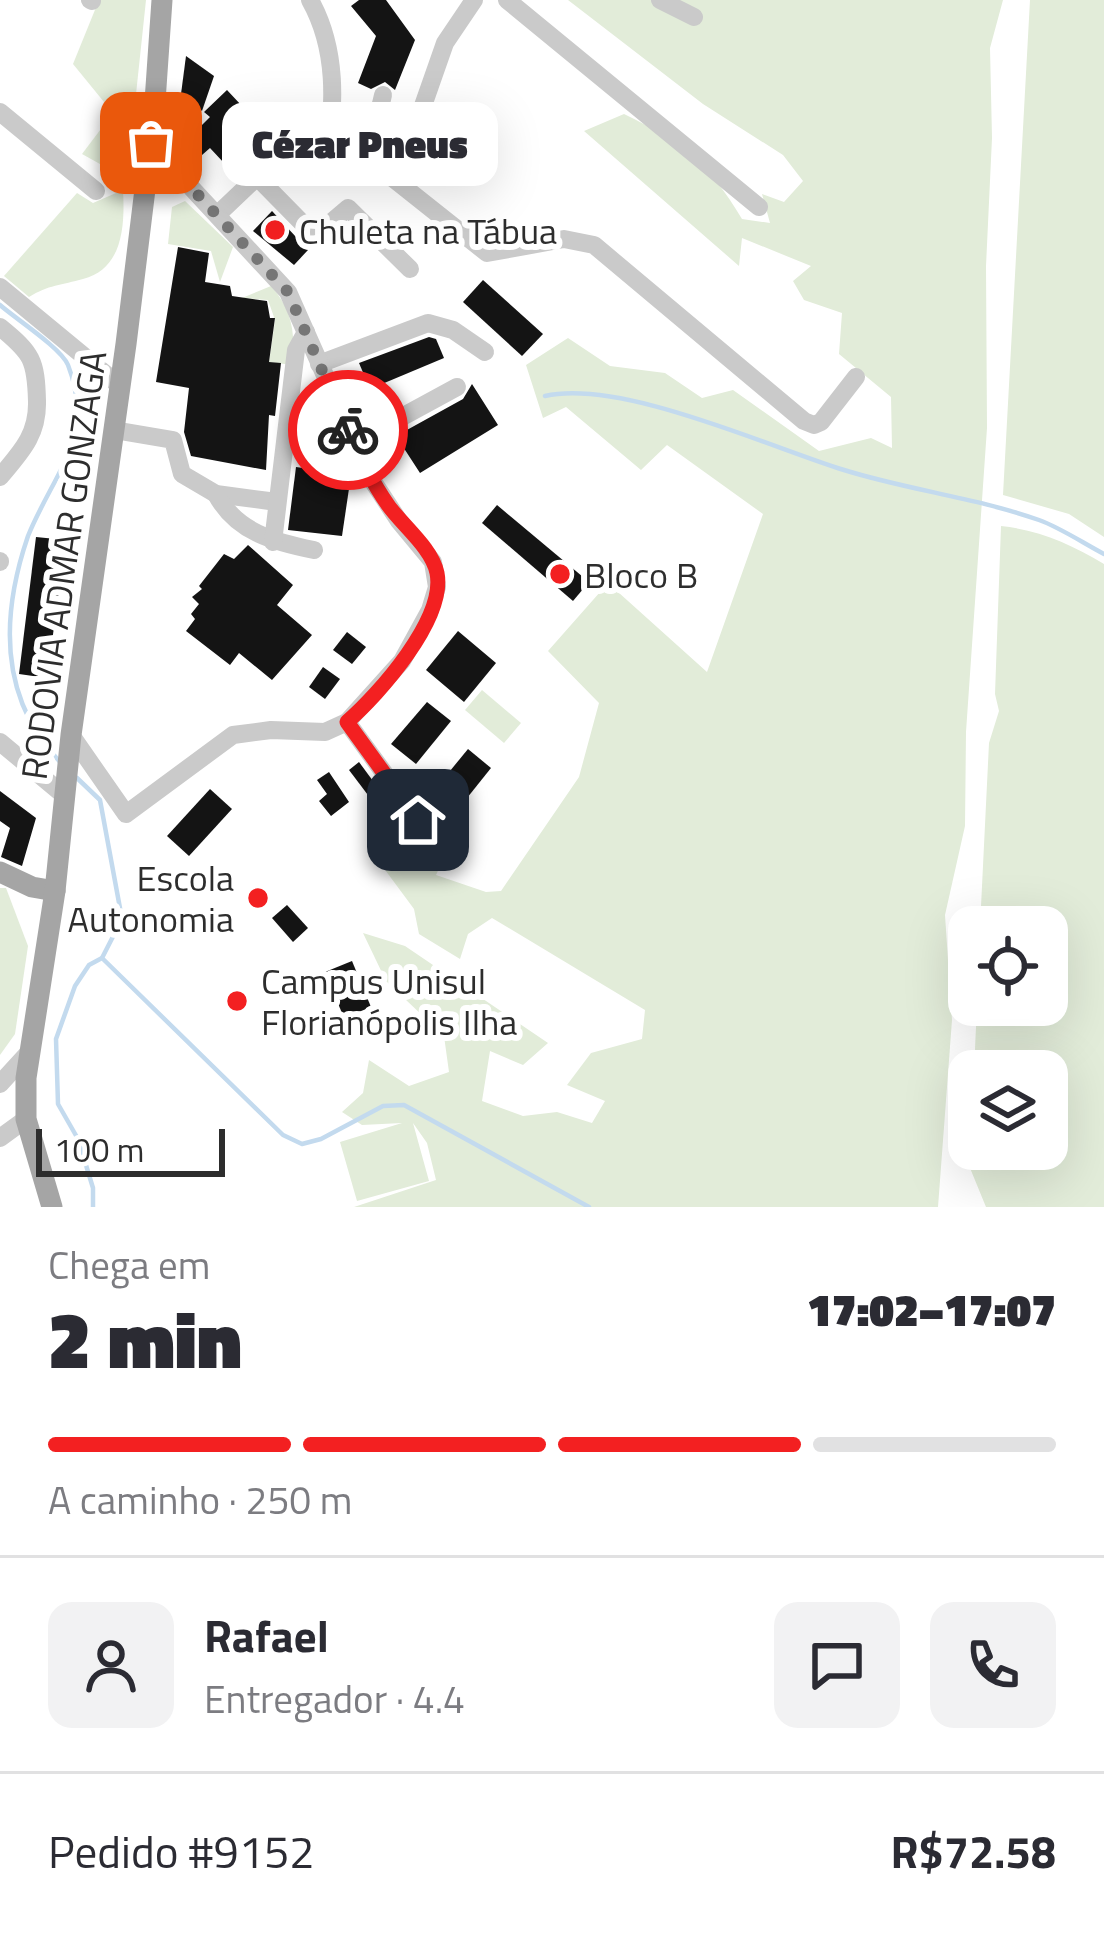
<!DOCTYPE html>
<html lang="pt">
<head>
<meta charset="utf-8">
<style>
	body { margin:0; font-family:"Titillium Web",sans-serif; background:#f2f2f3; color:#2b2b33; height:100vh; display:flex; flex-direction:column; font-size:45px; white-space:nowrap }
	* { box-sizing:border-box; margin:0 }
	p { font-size:39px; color:#7c7c81 }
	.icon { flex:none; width:66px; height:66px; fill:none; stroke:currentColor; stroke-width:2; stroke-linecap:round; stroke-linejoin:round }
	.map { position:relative; height:1207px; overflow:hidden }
	.panel { display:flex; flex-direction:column; background:#fff; flex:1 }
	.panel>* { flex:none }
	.tools { position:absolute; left:948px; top:906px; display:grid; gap:24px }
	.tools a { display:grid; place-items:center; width:120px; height:120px; border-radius:24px; background:#fff; box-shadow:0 12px 48px #0002; font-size:60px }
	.scale { position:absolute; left:36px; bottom:30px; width:189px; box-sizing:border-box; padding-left:12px; border:6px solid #2d2d2d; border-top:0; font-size:33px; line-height:42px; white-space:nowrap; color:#2d2d2d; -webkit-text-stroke:9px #fff; paint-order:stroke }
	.pin { position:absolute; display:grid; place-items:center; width:102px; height:102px; color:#fff; margin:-51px; border-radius:24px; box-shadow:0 6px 18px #0006 }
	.courier { position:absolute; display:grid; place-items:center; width:120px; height:120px; margin:-60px; border:9px solid #f32021; border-radius:50%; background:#fff; color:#222; box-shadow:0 3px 15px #0007 }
	.bubble { position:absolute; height:84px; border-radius:24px; background:#fff; box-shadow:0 12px 48px #0002; font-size:39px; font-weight:800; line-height:84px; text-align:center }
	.head em { font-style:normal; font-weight:800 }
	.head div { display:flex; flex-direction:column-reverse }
	.head { display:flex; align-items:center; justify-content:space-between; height:204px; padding:0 48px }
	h1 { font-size:78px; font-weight:800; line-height:90px }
	.bar { display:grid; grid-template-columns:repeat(4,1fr); gap:18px 12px; align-content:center; height:144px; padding:0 48px }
	.bar i { height:15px; border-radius:9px; background:#e1e1e2 }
	.bar .selected { background:#f32021 }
	.bar p { grid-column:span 4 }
	.line { display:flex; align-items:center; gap:30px; padding:0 48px; border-top:3px solid #e1e1e2 }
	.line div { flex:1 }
	.round { display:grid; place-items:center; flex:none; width:126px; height:126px; border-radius:24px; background:#f2f2f3 }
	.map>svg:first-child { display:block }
	.green { fill:#e2ecd9 }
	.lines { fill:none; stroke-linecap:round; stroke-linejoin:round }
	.stream { stroke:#c3daee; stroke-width:4.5 }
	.building { fill:#141414 }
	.minor { stroke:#cacaca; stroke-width:18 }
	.major { stroke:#a5a5a5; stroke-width:21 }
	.done { stroke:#767676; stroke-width:12; stroke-dasharray:0 21.6 }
	.route { stroke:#f32021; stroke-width:15 }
	.poi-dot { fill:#f32021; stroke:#fff; stroke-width:4.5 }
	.labels { text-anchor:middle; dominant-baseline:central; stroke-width:12; stroke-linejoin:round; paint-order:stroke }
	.poi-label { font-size:36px; fill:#2d2d2d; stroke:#fff; text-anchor:start }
	.street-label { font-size:36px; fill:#2d2d2d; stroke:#fff }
</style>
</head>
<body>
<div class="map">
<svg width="1104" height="1207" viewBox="0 0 1104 1207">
	<rect width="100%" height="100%" fill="#fff"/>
	<!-- green -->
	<g class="green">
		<path d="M99,0H146L127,179L82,154L113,113L73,64Z"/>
		<path d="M568,0H1003L990,48L992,138L986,266L987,428L966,732L965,826L945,915L952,1020L938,1207H354L436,1180L427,1143L413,1123L429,1181L357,1201L340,1142L402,1123L362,1125L342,1112L363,1093L369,1060L409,1086L449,1072L444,1036L386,981L363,933L405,946L548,1043L523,1065L490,1051L482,1101L523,1116L557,1112L592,1123L605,1101L567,1085L591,1053L642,1039L645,1010L492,918L468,934L460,959L419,934L414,909L377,859L425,821L450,845L436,875L486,892L501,891L579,777L599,703L548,651L608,583L707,672L763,514L667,445L641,470L566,407L543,418L526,365L568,338L610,366L665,373L702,398L733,390L819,451L871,438L892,448L891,397L839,354L842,313L804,300L793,281L811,266L742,238L739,266L584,131L624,114C683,143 708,162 742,219L770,223L762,194L784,202L803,181L783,155L703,104Z"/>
		<path d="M1030,0H1104V537L1069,514L1003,495Z"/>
		<path d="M123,190C125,225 123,269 83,279C62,285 48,285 29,297L4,276L77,193L93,203Z"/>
		<path d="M185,201L233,247L220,282L211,251L168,244L172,207Z"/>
		<path d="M271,286C292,309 296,334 292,365L269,362L275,320L268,300L242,298Z"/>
		<path d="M1001,526C1039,530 1071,544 1104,564V1207H986L970,1168L971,1149H1047V1071H974L977,1005H1047V927H980L989,743L999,711L995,694Z"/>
		<path d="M482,690L521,723L504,743L465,710Z"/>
		<path d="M0,888H6L28,946L15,1034L0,1055Z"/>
	</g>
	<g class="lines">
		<!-- stream -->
		<g class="stream">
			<path d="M0,305C16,319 61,348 68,365C96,437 53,474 28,536C0,618 0,699 60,762"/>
			<path d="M545,396C621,379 767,446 844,470C908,490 977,498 1039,520C1061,528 1083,543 1104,554"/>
			<path d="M77,778L100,800L122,919L102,958L89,965L75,986L56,1039L58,1104L78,1139L93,1188V1207"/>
			<path d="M102,958L283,1135L302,1144L321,1139L383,1106L404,1105L589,1207"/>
		</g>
	</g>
	<!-- building -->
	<g class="building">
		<path d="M359,0H386L415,40L395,90L385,82L371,89L358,83L376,36L351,6Z"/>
		<path d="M186,56L214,76L202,111L181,94Z"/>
		<path d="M227,90L273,139L242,170L230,157L224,163L210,148L202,155L187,140L210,117L204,112Z"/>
		<path d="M272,211L308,250L294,265L253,231Z"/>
		<path d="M178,247L209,253L205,282L230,286L232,296L267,301L270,318H275L269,362L281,363L275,416L269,415L266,470L191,456L184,432L189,388L156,382Z"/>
		<path d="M483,280L543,334L522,356L463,302Z"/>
		<path d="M429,337L436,339L444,358L370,389L359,363Z"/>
		<path d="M472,384L498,425L420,473L396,436L463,399Z"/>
		<path d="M296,467L351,475L342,536L288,530Z"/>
		<path d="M497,505L589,582L573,601L482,523Z"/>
		<path d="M36,537L66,540L47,678L19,674Z"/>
		<path d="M248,545L293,585L277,605L312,635L272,680L239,653L230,665L186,631L195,619L191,614L199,604L192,597L202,589L199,586L224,554L234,559Z"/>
		<path d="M458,631L496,663L464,702L426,670Z"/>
		<path d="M347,632L366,647L352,664L333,650Z"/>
		<path d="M323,667L340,679L325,699L309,687Z"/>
		<path d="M427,702L451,721L416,764L391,744Z"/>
		<path d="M468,749L491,768L451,818L427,799Z"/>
		<path d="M359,762L387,800L377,807L349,770Z"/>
		<path d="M329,772L349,802L331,816L319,801L327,794L317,780Z"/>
		<path d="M210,789L232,809L189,856L167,836Z"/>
		<path d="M0,791L36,818L22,866L1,857L10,828L0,821Z"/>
		<path d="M287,905L308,928L293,942L272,918Z"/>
		<path d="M352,961L371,1007L344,1018L325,972Z"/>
	</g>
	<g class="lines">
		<!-- minor -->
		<g class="minor">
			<path d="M90,0L92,1"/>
			<path d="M310,0C338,50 334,104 328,159L385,172L487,253L564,239L594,245L804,421L814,425L821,422L856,377"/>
			<path d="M507,0L759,207"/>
			<path d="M660,0L694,17"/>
			<path d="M0,112L96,191"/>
			<path d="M331,131C365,137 376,129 383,95"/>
			<path d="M437,147L422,132L418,120L445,43L474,0"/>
			<path d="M218,214L257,177L315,236L348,208L410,269"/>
			<path d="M0,287L120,386"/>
			<path d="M0,327C32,353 36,360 37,401C38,435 21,452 0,477"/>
			<path d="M319,364L428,323L453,330L485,352"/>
			<path d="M114,430L173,440L182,474L216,494L277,502"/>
			<path d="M354,443L457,387"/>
			<path d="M216,494C236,532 274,542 314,550"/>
			<path d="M273,542L296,350L306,332"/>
			<path d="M0,561V562"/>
			<path d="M347,722L419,821"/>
			<path d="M71,735L126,814L233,735L271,730L325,732L347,722L402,661L430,610L437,587L433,562L399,521L370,477L288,292L187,183L147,170"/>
			<path d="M0,742L65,796"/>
			<path d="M0,1084L30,1051"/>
			<path d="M0,1138L26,1119"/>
		</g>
		<!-- major -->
		<g class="major">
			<path d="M0,872L32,887L55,891"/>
			<path d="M52,1207L26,1119V1078L55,891L71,735L126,344L154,116L162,0"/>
		</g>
	</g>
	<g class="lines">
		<!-- done -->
		<path class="done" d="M151,143L147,170L187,183L288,292L348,430"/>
		<!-- route -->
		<path class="route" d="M348,430C360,456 371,481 388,505C402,525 432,548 437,573C446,619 379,694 347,722L418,820"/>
	</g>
	<!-- markers -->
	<g class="poi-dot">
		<circle cx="275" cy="230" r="12"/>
		<circle cx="560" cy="574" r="12"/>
		<circle cx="258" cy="898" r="12"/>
		<circle cx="237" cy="1001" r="12"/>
	</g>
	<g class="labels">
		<!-- poi labels -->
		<g class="poi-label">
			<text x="299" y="230">Chuleta na Tábua</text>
			<text x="584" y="574">Bloco B</text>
			<text x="234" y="877" text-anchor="end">Escola<tspan x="234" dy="41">Autonomia</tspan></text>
			<text x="261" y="980">Campus Unisul<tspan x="261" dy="41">Florianópolis Ilha</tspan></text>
		</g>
		<!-- street labels -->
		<g class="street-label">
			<text transform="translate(63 565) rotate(-82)">RODOVIA ADMAR GONZAGA</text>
		</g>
	</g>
</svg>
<div class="tools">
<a><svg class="icon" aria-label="locate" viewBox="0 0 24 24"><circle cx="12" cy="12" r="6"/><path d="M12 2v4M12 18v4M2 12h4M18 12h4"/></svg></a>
<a><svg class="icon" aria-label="layers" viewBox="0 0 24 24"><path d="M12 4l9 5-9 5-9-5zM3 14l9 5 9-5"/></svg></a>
</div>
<div class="scale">100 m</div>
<div class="pin" style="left:151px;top:143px;background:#ea580c"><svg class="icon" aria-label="bag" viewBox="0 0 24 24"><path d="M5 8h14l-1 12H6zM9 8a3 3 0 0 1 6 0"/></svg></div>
<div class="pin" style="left:418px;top:820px;background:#1f2937"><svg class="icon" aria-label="home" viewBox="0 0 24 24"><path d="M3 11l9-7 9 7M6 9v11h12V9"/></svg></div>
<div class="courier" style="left:348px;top:430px"><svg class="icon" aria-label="bike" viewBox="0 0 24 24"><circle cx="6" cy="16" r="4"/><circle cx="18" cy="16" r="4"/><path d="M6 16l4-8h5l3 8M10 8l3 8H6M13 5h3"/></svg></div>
<div class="bubble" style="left:222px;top:102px;width:276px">Cézar Pneus</div>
</div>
<section class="panel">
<div class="head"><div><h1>2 min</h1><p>Chega em</p></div><em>17:02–17:07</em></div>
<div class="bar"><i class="selected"></i><i class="selected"></i><i class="selected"></i><i></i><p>A caminho · 250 m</p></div>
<div class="line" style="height:216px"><a class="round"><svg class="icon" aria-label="person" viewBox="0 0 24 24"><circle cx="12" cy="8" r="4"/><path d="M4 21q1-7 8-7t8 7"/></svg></a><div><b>Rafael</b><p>Entregador · 4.4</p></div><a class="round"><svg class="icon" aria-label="chat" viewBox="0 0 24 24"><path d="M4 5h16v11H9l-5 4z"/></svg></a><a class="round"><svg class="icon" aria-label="phone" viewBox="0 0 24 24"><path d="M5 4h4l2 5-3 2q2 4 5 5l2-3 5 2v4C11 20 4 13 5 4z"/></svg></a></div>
<div class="line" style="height:156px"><div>Pedido #9152</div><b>R$72.58</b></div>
</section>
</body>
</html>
